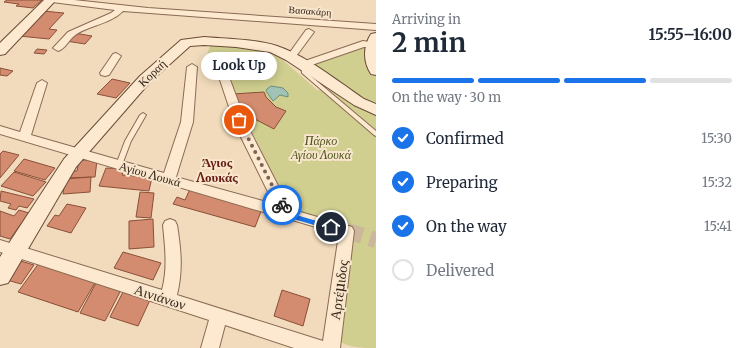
<!DOCTYPE html>
<html lang="en">
<head>
<meta charset="utf-8">
<style>
	body { margin:0; font-family:Merriweather,serif; background:#f6f6f7; color:#1f2937; height:100vh; display:flex; flex-direction:column; font-size:15px; white-space:nowrap }
	* { box-sizing:border-box; margin:0 }
	p { font-size:13px; color:#747a83 }
	.icon { flex:none; width:22px; height:22px; fill:none; stroke:currentColor; stroke-width:2; stroke-linecap:round; stroke-linejoin:round }
	.map { position:relative; flex:1; overflow:hidden }
	.drawer { display:flex; flex-direction:column; background:#fff; width:372px }
	.drawer>* { flex:none }
	.pin { position:absolute; display:grid; place-items:center; width:34px; height:34px; color:#fff; margin:-17px; border:2px solid #fff; border-radius:50%; box-shadow:0 1px 4px #0007 }
	.courier { position:absolute; display:grid; place-items:center; width:40px; height:40px; margin:-20px; border:3px solid #1a73e8; border-radius:50%; background:#fff; color:#222; box-shadow:0 1px 5px #0007 }
	.bubble { position:absolute; height:28px; border-radius:14px; background:#fff; box-shadow:0 2px 10px #0003; font-size:13px; font-weight:700; line-height:28px; text-align:center }
	.head em { font-style:normal; font-weight:700 }
	.head div { display:flex; flex-direction:column-reverse }
	.head { display:flex; align-items:center; justify-content:space-between; height:68px; padding:0 16px }
	h1 { font-size:26px; font-weight:700; line-height:30px }
	.bar { display:grid; grid-template-columns:repeat(4,1fr); gap:6px 4px; align-content:center; height:48px; padding:0 16px }
	.bar i { height:5px; border-radius:3px; background:#e0e1e3 }
	.bar .active { background:#1a73e8 }
	.bar p { grid-column:span 4 }
	ol { padding:0 16px; list-style:none }
	li { display:flex; align-items:center; gap:12px; height:44px }
	li p { margin-inline-start:auto }
	li .icon { padding:4px; border-radius:50%; background:#1a73e8; color:#fff; stroke-width:4 }
	li:last-child { color:#747a83 }
	li i { width:22px; height:22px; border:2px solid #e0e1e3; border-radius:50% }
	main { display:flex; flex:1; min-height:0 }
	.map>svg:first-child { display:block }
	.green { fill:#d0cf90 }
	.water { fill:#a1c2b4; stroke:#679081 }
	.building { fill:#d38c6f; stroke:#8b4f38 }
	.lines { fill:none; stroke-linecap:round; stroke-linejoin:round }
	.street-tunnel { stroke:#ccb79c; stroke-width:16; stroke-dasharray:16 8; stroke-linecap:butt }
	.lane-casing { stroke:#8a6a54; stroke-width:2 }
	.street-casing { stroke:#8a6a54; stroke-width:2 }
	.secondary-casing { stroke:#6c4c38; stroke-width:2 }
	.lane { fill:#fce9d0; fill-rule:evenodd }
	.street { fill:#fce9d0; fill-rule:evenodd }
	.secondary { fill:#fce9d0; fill-rule:evenodd }
	.route { fill:#1a73e8 }
	.done { stroke:#796553; stroke-width:4; stroke-dasharray:0 7.2 }
	.labels { text-anchor:middle; dominant-baseline:central; stroke-width:4; stroke-linejoin:round; paint-order:stroke }
	.far-street-label { font-size:10px; fill:#38251a; stroke:#f8e6cc }
	.street-label { font-size:12px; fill:#38251a; stroke:#f8e6cc }
	.park-label { font-size:12px; font-style:italic; fill:#4f561f; stroke:#f8e6cc }
	.neighbourhood-label { font-size:13px; font-weight:bold; fill:#681e16; stroke:#f8e6cc }
	.near-street-label { font-size:14px; fill:#38251a; stroke:#f8e6cc }
</style>
</head>
<body>
<main>
<div class="map">
<svg width="376" height="348" viewBox="0 0 376 348">
	<rect width="100%" height="100%" fill="#f1dbbc"/>
	<!-- green -->
	<g class="green">
		<path d="M364,45L376,48V106L312,65Z"/>
		<path d="M210,46L247,48L272,54L284,61L317,90L336,91L376,112V348C362,348 348,348 338,340L353,228L294,212C268,166 244,119 225,70L203,66Z"/>
	</g>
	<!-- water -->
	<path class="water" d="M271,86L283,88L288,93V97L280,95L273,101L266,91L267,89Z"/>
	<!-- building -->
	<g class="building">
		<path d="M7,0H42L33,8L16,6L19,4L4,2Z"/>
		<path d="M43,11L64,13L49,29L57,30L49,39L19,36Z"/>
		<path d="M74,33L92,36L85,44L66,41Z"/>
		<path d="M37,49L47,50L44,54L34,53Z"/>
		<path d="M0,68L13,71L7,76L0,75Z"/>
		<path d="M112,79L130,83L116,98L97,94Z"/>
		<path d="M264,92L266,97L276,107L286,111L274,129L245,114L233,94Z"/>
		<path d="M3,151L19,155L0,178V154Z"/>
		<path d="M24,159L55,168L45,180L14,171Z"/>
		<path d="M79,160H97L95,177L63,178L64,171H77Z"/>
		<path d="M106,168L124,169L122,175L152,177L149,191L99,186Z"/>
		<path d="M14,172L46,182L33,196L1,186Z"/>
		<path d="M91,177L90,192L63,194L65,179Z"/>
		<path d="M190,189L262,209L255,227L173,204L177,197L185,200Z"/>
		<path d="M1,191L34,199L27,208L19,206L16,210L8,208L11,204L0,201Z"/>
		<path d="M140,192L154,193L151,218L136,217Z"/>
		<path d="M67,204L86,208L71,233L47,226L55,215L59,216Z"/>
		<path d="M19,210L29,213L10,239L0,236V211L14,216Z"/>
		<path d="M153,219L154,247L129,249V221Z"/>
		<path d="M123,252L161,263L153,280L114,268Z"/>
		<path d="M14,259L34,265L21,284L0,278Z"/>
		<path d="M39,263L96,281L78,312L18,292Z"/>
		<path d="M96,283L121,290L105,321L80,313Z"/>
		<path d="M282,290L310,299L303,326L274,316Z"/>
		<path d="M123,292L150,300L138,326L110,317Z"/>
	</g>
	<g class="lines">
		<!-- street-tunnel -->
		<path class="street-tunnel" d="M347,231L376,240"/>
		<defs>
			<g id="lane">
				<path d="M301,64H303L305,65L306,72L376,131V136L374,135L302,73L301,65Z"/>
				<path d="M143,113L146,115L131,141L122,165L119,167L117,166L116,165L125,141L140,115Z"/>
			</g>
			<g id="street">
				<path d="M48,0H74L148,8L376,24V30L123,11C109,25 88,25 74,36C68,41 65,49 58,51L53,48L68,32L111,13L115,10L52,2Z"/>
				<path d="M309,29L314,32L294,59H288L286,57L288,55L306,30Z"/>
				<path d="M363,41L376,43V47H364L303,68L298,65L299,63Z"/>
				<path d="M116,53L121,56L109,75L105,76L101,75L100,73L113,54Z"/>
				<path d="M192,64L197,67L193,122L176,177L274,204L235,125L217,71L222,68L226,69L247,125L290,209L352,227L354,231L340,348H294L225,325L219,348H201L209,320L0,252V240L162,290C168,268 165,247 163,225L165,221L170,219L175,221L177,225C181,250 183,270 177,295L323,341L339,234L289,219L286,220L280,217L0,134V126L20,132L37,83L42,80L47,83L31,135L164,173L181,122L187,67Z"/>
			</g>
			<g id="secondary">
				<path d="M44,0H56L5,54L0,55V43Z"/>
				<path d="M376,33V75L371,74C363,62 363,46 371,34Z"/>
				<path d="M204,37C227,39 255,39 277,46C305,55 339,82 364,99L376,104V115L354,105L286,60L270,52L236,47L204,45L190,46L150,82L76,167L8,283L0,285V257L64,159L140,76L181,40Z"/>
			</g>
		</defs>
		<!-- lane casing -->
		<use href="#lane" class="lane-casing"/>
		<!-- street casing -->
		<use href="#street" class="street-casing"/>
		<!-- secondary casing -->
		<use href="#secondary" class="secondary-casing"/>
		<!-- lane -->
		<use href="#lane" class="lane"/>
		<!-- street -->
		<use href="#street" class="street"/>
		<!-- secondary -->
		<use href="#secondary" class="secondary"/>
	</g>
	<!-- route -->
	<path class="route" d="M279,203H284L289,213L331,225L335,227L331,230L283,216L278,205Z"/>
	<g class="lines">
		<!-- done -->
		<path class="done" d="M239,120L282,205"/>
	</g>
	<g class="labels">
		<!-- far-street labels -->
		<g class="far-street-label">
			<text transform="translate(310 11) rotate(4)">Βασακάρη</text>
		</g>
		<!-- street labels -->
		<g class="street-label">
			<text transform="translate(152 73) rotate(-44)">Κοραή</text>
			<text transform="translate(150 174) rotate(16)">Αγίου Λουκά</text>
		</g>
		<!-- park labels -->
		<g class="park-label">
			<text x="321" y="140">Πάρκο<tspan x="321" dy="14">Αγίου Λουκά</tspan></text>
		</g>
		<!-- neighbourhood labels -->
		<g class="neighbourhood-label">
			<text x="217" y="162">Άγιος<tspan x="217" dy="15">Λουκάς</tspan></text>
		</g>
		<!-- near-street labels -->
		<g class="near-street-label">
			<text transform="translate(339 290) rotate(-82)">Αρτέμιδος</text>
			<text transform="translate(160 297) rotate(18)">Αινιάνων</text>
		</g>
	</g>
</svg>
<div class="pin" style="left:239px;top:120px;background:#ea580c"><svg class="icon" aria-label="bag" viewBox="0 0 24 24"><path d="M5 8h14l-1 12H6zM9 8a3 3 0 0 1 6 0"/></svg></div>
<div class="pin" style="left:331px;top:227px;background:#1f2937"><svg class="icon" aria-label="home" viewBox="0 0 24 24"><path d="M3 11l9-7 9 7M6 9v11h12V9"/></svg></div>
<div class="courier" style="left:282px;top:205px"><svg class="icon" aria-label="bike" viewBox="0 0 24 24"><circle cx="6" cy="16" r="4"/><circle cx="18" cy="16" r="4"/><path d="M6 16l4-8h5l3 8M10 8l3 8H6M13 5h3"/></svg></div>
<div class="bubble" style="left:201px;top:52px;width:76px">Look Up</div>
</div>
<section class="drawer">
<div class="head"><div><h1>2 min</h1><p>Arriving in</p></div><em>15:55–16:00</em></div>
<div class="bar"><i class="active"></i><i class="active"></i><i class="active"></i><i></i><p>On the way · 30 m</p></div>
<ol>
<li><svg class="icon" aria-label="check" viewBox="0 0 24 24"><path d="M5 12l5 5 9-10"/></svg>Confirmed<p>15:30</p></li>
<li><svg class="icon" aria-label="check" viewBox="0 0 24 24"><path d="M5 12l5 5 9-10"/></svg>Preparing<p>15:32</p></li>
<li><svg class="icon" aria-label="check" viewBox="0 0 24 24"><path d="M5 12l5 5 9-10"/></svg>On the way<p>15:41</p></li>
<li><i></i>Delivered</li>
</ol>
</section>
</main>
</body>
</html>
